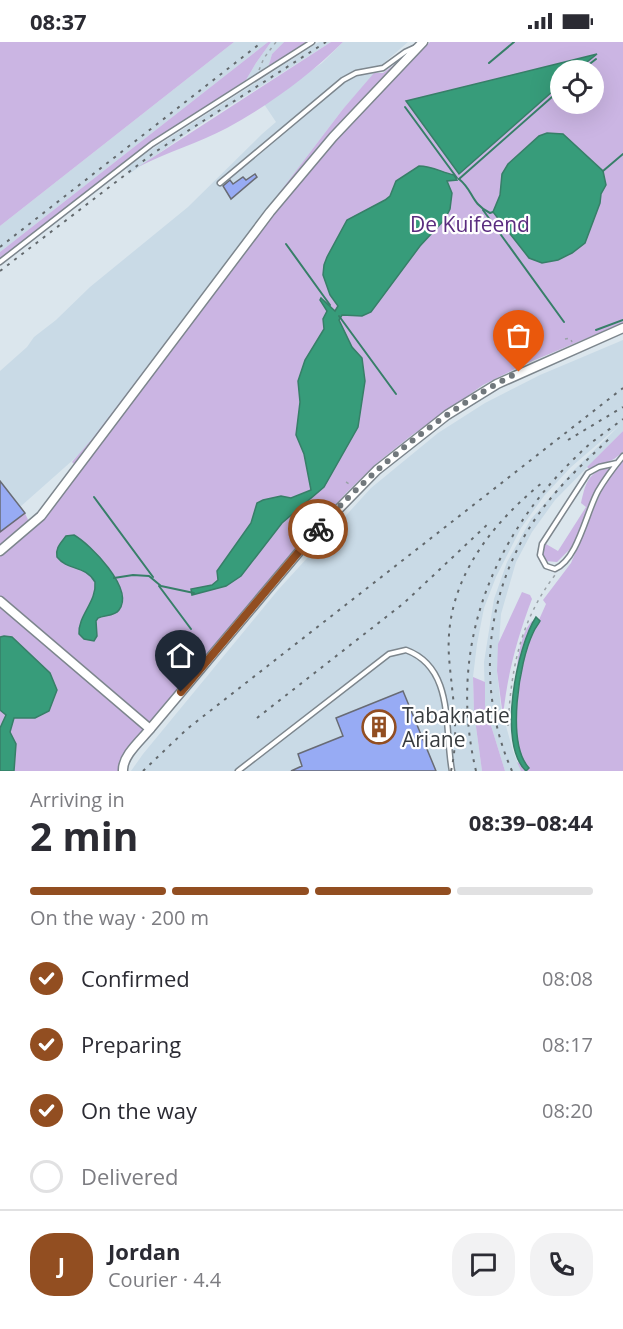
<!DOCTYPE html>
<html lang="en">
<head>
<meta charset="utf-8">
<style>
	body { margin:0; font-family:"Open Sans",sans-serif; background:#f2f2f3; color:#2b2b33; height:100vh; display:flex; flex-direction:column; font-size:22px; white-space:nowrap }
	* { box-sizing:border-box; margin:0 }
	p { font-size:20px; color:#7c7c81 }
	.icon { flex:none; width:33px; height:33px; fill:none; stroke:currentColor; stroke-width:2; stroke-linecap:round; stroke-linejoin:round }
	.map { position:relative; height:729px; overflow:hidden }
	.details { display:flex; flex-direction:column; background:#fff; flex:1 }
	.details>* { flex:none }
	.buttons { position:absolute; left:550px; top:18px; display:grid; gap:12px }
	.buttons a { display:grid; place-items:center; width:54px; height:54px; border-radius:50%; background:#fff; box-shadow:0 6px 24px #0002; font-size:30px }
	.pin { position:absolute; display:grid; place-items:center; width:51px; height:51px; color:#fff; margin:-62px -26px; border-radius:50% 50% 50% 0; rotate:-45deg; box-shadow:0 0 6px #0007 }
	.pin .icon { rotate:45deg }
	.courier { position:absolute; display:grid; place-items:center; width:60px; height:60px; margin:-30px; border:4px solid #924e21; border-radius:50%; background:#fff; color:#222; box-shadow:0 2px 8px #0007 }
	.summary em { font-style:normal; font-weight:700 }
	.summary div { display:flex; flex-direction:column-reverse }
	.summary { display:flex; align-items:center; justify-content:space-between; height:102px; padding:0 30px }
	h1 { font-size:39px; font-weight:700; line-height:45px }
	.bar { display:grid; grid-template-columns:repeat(4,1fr); gap:9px 6px; align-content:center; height:72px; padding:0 30px }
	.bar i { height:8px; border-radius:4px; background:#e1e1e2 }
	.bar .active { background:#924e21 }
	.bar p { grid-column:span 4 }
	.line { display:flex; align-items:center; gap:15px; padding:0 30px; border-top:2px solid #e1e1e2 }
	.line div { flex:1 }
	.round { display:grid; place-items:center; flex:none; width:63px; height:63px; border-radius:24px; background:#f2f2f3 }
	ol { padding:0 30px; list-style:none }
	li { display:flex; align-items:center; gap:18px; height:66px }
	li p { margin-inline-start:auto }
	li .icon { padding:6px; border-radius:50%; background:#924e21; color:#fff; stroke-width:4 }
	li:last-child { color:#7c7c81 }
	li i { width:33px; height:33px; border:3px solid #e1e1e2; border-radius:50% }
	.status { display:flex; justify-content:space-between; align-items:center; height:42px; padding:0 30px; background:#fff; direction:ltr }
	.status svg { height:16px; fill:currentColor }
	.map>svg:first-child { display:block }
	.built { fill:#c9dae6 }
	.green { fill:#cbb5e3; fill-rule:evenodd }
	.water { fill:#379c7a; stroke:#377f68; stroke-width:1.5 }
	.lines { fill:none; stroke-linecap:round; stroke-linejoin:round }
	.stream { stroke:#377f68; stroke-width:2 }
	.building { fill:#97abf4; stroke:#686b74; stroke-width:1.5 }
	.lane-casing { stroke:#7d868d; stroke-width:7 }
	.street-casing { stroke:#7d868d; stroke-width:11 }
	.path { stroke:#9aa2a8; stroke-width:1.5; stroke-dasharray:3 4.5; stroke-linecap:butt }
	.lane { stroke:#fff; stroke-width:4 }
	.street { stroke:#fff; stroke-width:8 }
	.rail { stroke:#63696d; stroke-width:2; stroke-dasharray:3 6; stroke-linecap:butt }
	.done { stroke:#71787c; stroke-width:6; stroke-dasharray:0 10.8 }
	.route { stroke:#924e21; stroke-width:8 }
	.labels { text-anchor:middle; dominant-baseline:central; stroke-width:4.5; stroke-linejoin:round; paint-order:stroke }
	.park-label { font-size:21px; fill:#5a2c7f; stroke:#fff }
	.poi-label { font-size:21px; fill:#383c3f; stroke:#fff; text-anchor:start }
</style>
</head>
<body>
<div class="status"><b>08:37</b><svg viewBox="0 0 49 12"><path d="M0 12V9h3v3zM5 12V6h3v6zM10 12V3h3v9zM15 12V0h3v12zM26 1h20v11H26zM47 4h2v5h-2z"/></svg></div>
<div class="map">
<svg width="623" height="729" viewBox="0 0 623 729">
	<rect width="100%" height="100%" fill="#dbe6ed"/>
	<!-- built -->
	<g class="built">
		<path d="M234,0H268L0,210V184Z"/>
		<path d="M271,0H284L272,12L268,26L246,38L256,21Z"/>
		<path d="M319,0H331L192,88L129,132L126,126L149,109Z"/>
		<path d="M343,0H408L385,20L343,67L82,410L20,465L0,477V329L27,305L34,295L56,278L90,245L188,165L262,92L276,80L264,62L322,21Z"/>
		<path d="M623,298V389L555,458L532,490L516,520L501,572L497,629L501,666L513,709L521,729H505L485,664L484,620L494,557L507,520L531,477L573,429L621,382L571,425L544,454L521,486L496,535L484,566L477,602L473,635L474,670L482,729H131L143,712L278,548L371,446L438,391L485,361L540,333Z"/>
	</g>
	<!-- green -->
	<g class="green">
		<path d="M0,0H234L0,184Z"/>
		<path d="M268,0H271L256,21L246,38L135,112L0,217V210Z"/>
		<path d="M284,0H308L268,26L272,12Z"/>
		<path d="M331,0H343C310,33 269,63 227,86C199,101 167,110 138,125Z"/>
		<path d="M430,0H623V281L523,323L483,343L412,393L377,421L347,450L285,519L159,671L122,719L125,729H0V514L40,481L106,391L301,136L330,102ZM561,28H594V62H561Z"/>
		<path d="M409,12L311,116L76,424L72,420L92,397L343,67L374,31H383Z"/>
		<path d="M623,389V410L614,417L590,428L587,425Z"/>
		<path d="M623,417V729H521L517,720L521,722C515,691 509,603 532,579L538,580L546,562L543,558L571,521L603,445Z"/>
		<path d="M606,426L611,427L593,455L572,505L557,520L546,519C541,513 541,508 546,502L558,509L586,465L581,461C585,444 587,431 606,426Z"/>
		<path d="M25,471L29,480L0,507V490Z"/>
		<path d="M522,550L530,553L532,557C517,596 507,634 503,675L497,629L498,602Z"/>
		<path d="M473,635L485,640V664L505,729H482L474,670Z"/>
	</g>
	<!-- water -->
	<g class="water">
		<path d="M597,12L577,28H561V42L459,132L406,59Z"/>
		<path d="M547,91L563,92L603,129L606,143L601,152L600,161L585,201L572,211L558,218L542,221L529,216L493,170L500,153L502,132L508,122L539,94Z"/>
		<path d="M419,124C432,124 441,130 454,133L457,138L447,139L452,151L450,167L445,177L420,204L371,270L362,274L342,273L339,278L352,305L362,316L365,339L358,385L324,445L282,481L241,534L226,544L192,553L191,547L212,543L218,538L217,529L251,481L257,461L263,458L281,454L291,456L311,448L304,412L296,393L300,360L298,339L305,318L324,287L323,277L327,269L320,258L321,256L335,269L338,264L330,253L323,233L324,223L327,215L347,178L385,158L390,154L396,139Z"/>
		<path d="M74,493C90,502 135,547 119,568C115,574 105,573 98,576L96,579L97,594L94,599L84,597L79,592C78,573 97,560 95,540C85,523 68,529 57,515C55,506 61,501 66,494Z"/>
		<path d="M536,575L540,579C538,583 535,586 533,591C519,620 506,701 529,726L526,729C497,702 517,604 536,575Z"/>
		<path d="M4,594L12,595L50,631L57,648L49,669L35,676H14L10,690L16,702L14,729H0V686L6,673L0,668V595Z"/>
	</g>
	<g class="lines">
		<!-- stream -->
		<g class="stream">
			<path d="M489,21L514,0"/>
			<path d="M582,28L596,17"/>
			<path d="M405,65L457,136"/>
			<path d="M603,129L623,112"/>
			<path d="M459,137L561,47"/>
			<path d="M459,137C474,149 470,161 490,171L493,170"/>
			<path d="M483,168L564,280"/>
			<path d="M286,202L330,263"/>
			<path d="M339,274L396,352"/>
			<path d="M596,288L623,278"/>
			<path d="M94,455L153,535"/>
			<path d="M114,536L133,533L149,534L161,544L194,551"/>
			<path d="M159,544L191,587"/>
		</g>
	</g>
	<!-- building -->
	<g class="building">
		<path d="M255,132L257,135L231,157L223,144L230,138L233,142L243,135L246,138Z"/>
		<path d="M0,439L25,471L0,490Z"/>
		<path d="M403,649L436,729H291L302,724L298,712L343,694L336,676Z"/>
	</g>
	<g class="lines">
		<defs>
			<g id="lane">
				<path d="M220,141L343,38L356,31L383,26L405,10L416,5"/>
				<path d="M0,220L152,102L312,0"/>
				<path d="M617,421L599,425L588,431L542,502L540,513L546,524L555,527C578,517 586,471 598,449C605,437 614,425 623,414"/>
				<path d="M238,729L389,612L406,608C455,626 444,687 452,729"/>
			</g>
			<g id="street">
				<path d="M0,509L41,474L270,170L333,95L423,0"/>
				<path d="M0,559L150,687"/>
				<path d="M123,729C122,714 141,698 150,687L314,492L377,428L447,373L497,342L623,286"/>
			</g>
		</defs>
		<!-- lane casing -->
		<use href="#lane" class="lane-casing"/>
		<!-- street casing -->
		<use href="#street" class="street-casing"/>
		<!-- path -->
		<g class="path">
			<path d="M259,28L264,16L276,0"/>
			<path d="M565,297L570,296L572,300"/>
			<path d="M346,440L351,443"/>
			<path d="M508,684C511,627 520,579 555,533"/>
		</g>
		<!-- lane -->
		<use href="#lane" class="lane"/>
		<!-- street -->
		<use href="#street" class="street"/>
		<!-- rail -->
		<g class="rail">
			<path d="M0,205L262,0"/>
			<path d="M0,229L155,110L326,0"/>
			<path d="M568,398L623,365"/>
			<path d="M257,676L404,561L489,481"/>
			<path d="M143,729L187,687L623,346"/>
			<path d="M451,729C460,690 452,654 449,615C444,541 489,484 543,440"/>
			<path d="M476,729C447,607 491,495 580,411C593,398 609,388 623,377"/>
			<path d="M512,729C475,646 485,547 538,473C558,444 585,420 610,396"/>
		</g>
	</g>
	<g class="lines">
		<!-- done -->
		<path class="done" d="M318,487C376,424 442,369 519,330"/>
		<!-- route -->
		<path class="route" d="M181,650L318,487"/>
	</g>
	<!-- icons -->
	<defs>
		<symbol id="building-ring" viewBox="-11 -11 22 22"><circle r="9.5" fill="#fff" stroke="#924e21" stroke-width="1.5"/><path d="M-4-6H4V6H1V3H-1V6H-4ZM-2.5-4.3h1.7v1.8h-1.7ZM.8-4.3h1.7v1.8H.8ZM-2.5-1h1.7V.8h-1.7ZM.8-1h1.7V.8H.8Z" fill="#924e21"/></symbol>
	</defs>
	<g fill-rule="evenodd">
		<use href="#building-ring" x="360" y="666" width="38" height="38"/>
	</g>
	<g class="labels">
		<!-- park labels -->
		<g class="park-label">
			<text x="470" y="182">De Kuifeend</text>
		</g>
		<!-- poi labels -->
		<g class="poi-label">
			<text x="402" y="673">Tabaknatie<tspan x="402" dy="24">Ariane</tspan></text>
		</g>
	</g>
</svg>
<div class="buttons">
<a><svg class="icon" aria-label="locate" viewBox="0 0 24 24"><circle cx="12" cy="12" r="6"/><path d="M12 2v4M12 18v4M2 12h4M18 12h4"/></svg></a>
</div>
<div class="pin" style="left:519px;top:330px;background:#ea580c"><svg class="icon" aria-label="bag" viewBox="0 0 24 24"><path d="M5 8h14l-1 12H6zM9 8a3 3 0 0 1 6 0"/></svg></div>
<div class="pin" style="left:181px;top:650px;background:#1f2937"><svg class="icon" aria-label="home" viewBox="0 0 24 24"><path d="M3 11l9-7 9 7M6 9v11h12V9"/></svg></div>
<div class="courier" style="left:318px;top:487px"><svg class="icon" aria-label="bike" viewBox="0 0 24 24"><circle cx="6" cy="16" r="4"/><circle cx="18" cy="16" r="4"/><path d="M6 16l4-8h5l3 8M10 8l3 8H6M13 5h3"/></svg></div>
</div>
<section class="details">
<div class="summary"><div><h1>2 min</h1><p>Arriving in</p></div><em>08:39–08:44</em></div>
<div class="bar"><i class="active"></i><i class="active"></i><i class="active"></i><i></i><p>On the way · 200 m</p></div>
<ol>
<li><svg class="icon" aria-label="check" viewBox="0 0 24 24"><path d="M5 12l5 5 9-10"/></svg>Confirmed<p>08:08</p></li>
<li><svg class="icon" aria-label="check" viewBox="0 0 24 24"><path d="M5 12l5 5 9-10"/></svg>Preparing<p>08:17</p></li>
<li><svg class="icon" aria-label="check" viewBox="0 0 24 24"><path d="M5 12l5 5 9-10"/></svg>On the way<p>08:20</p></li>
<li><i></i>Delivered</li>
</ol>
<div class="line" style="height:108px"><b class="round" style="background:#924e21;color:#fff">J</b><div><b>Jordan</b><p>Courier · 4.4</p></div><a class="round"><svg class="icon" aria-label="chat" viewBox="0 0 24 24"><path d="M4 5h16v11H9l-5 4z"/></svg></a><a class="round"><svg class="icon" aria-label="phone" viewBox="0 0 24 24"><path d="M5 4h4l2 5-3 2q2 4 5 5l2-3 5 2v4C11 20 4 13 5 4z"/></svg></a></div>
</section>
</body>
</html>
